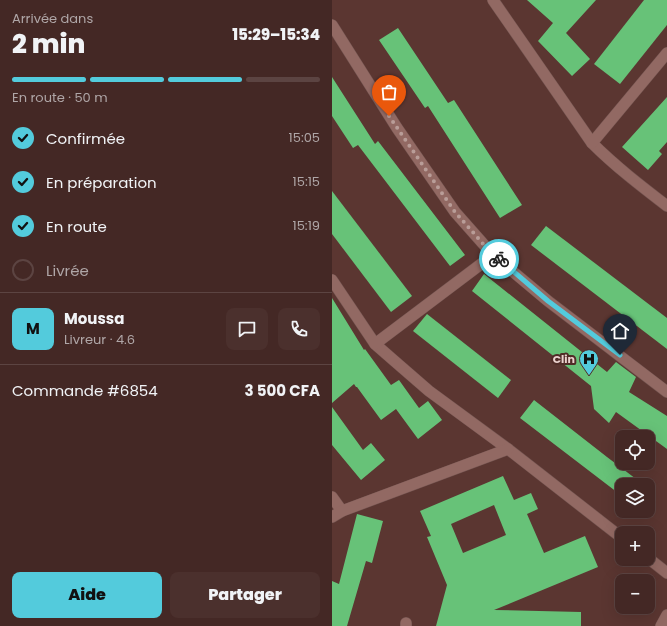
<!DOCTYPE html>
<html lang="fr">
<head>
<meta charset="utf-8">
<style>
	body { margin:0; font-family:Poppins,sans-serif; background:#4b302d; color:#f1f3f6; height:100vh; display:flex; flex-direction:column; font-size:15px; white-space:nowrap }
	* { box-sizing:border-box; margin:0 }
	p { font-size:13px; color:#afa6a7 }
	.icon { flex:none; width:22px; height:22px; fill:none; stroke:currentColor; stroke-width:2; stroke-linecap:round; stroke-linejoin:round }
	.map { position:relative; flex:1; overflow:hidden }
	.details { display:flex; flex-direction:column; background:#442825; width:332px }
	.details>* { flex:none }
	.tools { position:absolute; left:283px; top:430px; display:grid; gap:8px }
	.tools a { display:grid; place-items:center; width:40px; height:40px; border-radius:8px; background:#442825; box-shadow:0 4px 16px #0002,0 0 0 1px #5c4442; font-size:20px }
	.pin { position:absolute; display:grid; place-items:center; width:34px; height:34px; color:#fff; margin:-41px -17px; border-radius:50% 50% 50% 0; rotate:-45deg; box-shadow:0 0 4px #0007 }
	.pin .icon { rotate:45deg }
	.courier { position:absolute; display:grid; place-items:center; width:40px; height:40px; margin:-20px; border:3px solid #53cbdc; border-radius:50%; background:#fff; color:#222; box-shadow:0 1px 5px #0007 }
	.summary em { font-style:normal; font-weight:800 }
	.summary div { display:flex; flex-direction:column-reverse }
	.summary { display:flex; align-items:center; justify-content:space-between; height:68px; padding:0 12px }
	h1 { font-size:26px; font-weight:800; line-height:30px }
	.bar { display:grid; grid-template-columns:repeat(4,1fr); gap:6px 4px; align-content:center; height:48px; padding:0 12px }
	.bar i { height:5px; border-radius:3px; background:#5c4442 }
	.bar .current { background:#53cbdc }
	.bar p { grid-column:span 4 }
	.line { display:flex; align-items:center; gap:10px; padding:0 12px; border-top:1px solid #5c4442 }
	.line div { flex:1 }
	.round { display:grid; place-items:center; flex:none; width:42px; height:42px; border-radius:8px; background:#4b302d }
	ol { padding:0 12px; list-style:none }
	li { display:flex; align-items:center; gap:12px; height:44px }
	li p { margin-inline-start:auto }
	li .icon { padding:4px; border-radius:50%; background:#53cbdc; color:#111; stroke-width:4 }
	li:last-child { color:#afa6a7 }
	li i { width:22px; height:22px; border:2px solid #5c4442; border-radius:50% }
	.action { display:flex; gap:8px; margin-top:auto; padding:8px 12px }
	.action a { flex:1; height:46px; border-radius:8px; background:#53cbdc; color:#111; font-size:16px; font-weight:800; line-height:46px; text-align:center }
	.action a+a { background:#4b302d; color:#f1f3f6 }
	main { display:flex; flex:1; min-height:0 }
	.map>svg:first-child { display:block }
	.building { fill:#67c278; fill-rule:evenodd }
	.lines { fill:none; stroke-linecap:round; stroke-linejoin:round }
	.minor-casing { stroke:#735450; stroke-width:12 }
	.minor { stroke:#926963; stroke-width:11 }
	.done { stroke:#b99d98; stroke-width:4; stroke-dasharray:0 7.2 }
	.route { stroke:#53cbdc; stroke-width:5 }
	.labels { text-anchor:middle; dominant-baseline:central; stroke-width:4; stroke-linejoin:round; paint-order:stroke }
	.poi-label { font-size:11px; font-weight:bold; fill:#ecd4d0; stroke:#502c27; text-anchor:end }
</style>
</head>
<body>
<main>
<section class="details">
<div class="summary"><div><h1>2 min</h1><p>Arrivée dans</p></div><em>15:29–15:34</em></div>
<div class="bar"><i class="current"></i><i class="current"></i><i class="current"></i><i></i><p>En route · 50 m</p></div>
<ol>
<li><svg class="icon" aria-label="check" viewBox="0 0 24 24"><path d="M5 12l5 5 9-10"/></svg>Confirmée<p>15:05</p></li>
<li><svg class="icon" aria-label="check" viewBox="0 0 24 24"><path d="M5 12l5 5 9-10"/></svg>En préparation<p>15:15</p></li>
<li><svg class="icon" aria-label="check" viewBox="0 0 24 24"><path d="M5 12l5 5 9-10"/></svg>En route<p>15:19</p></li>
<li><i></i>Livrée</li>
</ol>
<div class="line" style="height:72px"><b class="round" style="background:#53cbdc;color:#111">M</b><div><b>Moussa</b><p>Livreur · 4.6</p></div><a class="round"><svg class="icon" aria-label="chat" viewBox="0 0 24 24"><path d="M4 5h16v11H9l-5 4z"/></svg></a><a class="round"><svg class="icon" aria-label="phone" viewBox="0 0 24 24"><path d="M5 4h4l2 5-3 2q2 4 5 5l2-3 5 2v4C11 20 4 13 5 4z"/></svg></a></div>
<div class="line" style="height:52px"><div>Commande #6854</div><b>3 500 CFA</b></div>
<div class="action"><a>Aide</a><a>Partager</a></div>
</section>
<div class="map">
<svg width="335" height="626" viewBox="0 0 335 626">
	<rect width="100%" height="100%" fill="#5b3631"/>
	<!-- building -->
	<g class="building">
		<path d="M195,0H264L234,33L258,59L240,76L206,41L221,23Z"/>
		<path d="M312,0H335V25L288,84L262,64Z"/>
		<path d="M66,28L116,103L122,100L190,205L168,218L96,106L93,108L47,40Z"/>
		<path d="M0,77L43,144L46,141L133,255L118,266L26,145L21,148L0,116Z"/>
		<path d="M335,97V142L327,151L330,154L316,170L290,147Z"/>
		<path d="M0,191L80,296L59,312L0,234Z"/>
		<path d="M214,226L335,318V349L199,245Z"/>
		<path d="M152,274L275,372L284,362L304,377L297,392L335,416V449L284,412L277,423L262,409L259,386L140,291Z"/>
		<path d="M0,298L32,350L33,349L59,385L67,380L87,408L96,401L110,420L86,439L64,409L49,420L25,387H24L22,384L0,403Z"/>
		<path d="M95,314L179,380L166,398L81,331Z"/>
		<path d="M202,400L275,457L312,485H290V496L188,418Z"/>
		<path d="M0,407L31,450L39,443L53,460L29,480L0,445Z"/>
		<path d="M171,476L182,500L199,493L206,509L195,514L212,553L253,536L266,567L162,610L249,612V626H104L115,585L95,537L99,536L88,511ZM162,505L174,535L131,553L119,524Z"/>
		<path d="M316,488L324,494L316,505Z"/>
		<path d="M25,514L51,521L40,563L34,561L15,626H0V581L7,584Z"/>
	</g>
	<g class="lines">
		<defs>
			<g id="minor">
				<path d="M161,0L260,143C283,166 309,186 335,206"/>
				<path d="M0,25L65,128L123,212L161,255L216,301L335,392"/>
				<path d="M260,143L335,53"/>
				<path d="M0,280L43,344L59,358L97,391L176,449L290,538"/>
				<path d="M43,344L161,255"/>
				<path d="M0,497L10,511"/>
				<path d="M0,517L10,511L176,449"/>
				<path d="M316,558L335,573"/>
				<path d="M74,626V623"/>
				<path d="M329,626L335,615"/>
			</g>
		</defs>
		<!-- minor casing -->
		<use href="#minor" class="minor-casing"/>
		<!-- minor -->
		<use href="#minor" class="minor"/>
	</g>
	<g class="lines">
		<!-- done -->
		<path class="done" d="M57,116L123,212L161,255L167,259"/>
		<!-- route -->
		<path class="route" d="M167,259L216,301L288,355"/>
	</g>
	<!-- icons -->
	<defs>
		<symbol id="hospital-pin" viewBox="-11 -11 22 30"><path d="M0 17L-7.5 6A9.5 9.5 0 1 1 7.5 6Z" fill="#53cbdc" stroke="#502c27"/><path d="M-5-5h3v3.5h4V-5h3V5h-3V1.5h-4V5h-3Z" fill="#111"/></symbol>
	</defs>
	<g fill-rule="evenodd">
		<use href="#hospital-pin" x="246" y="348" width="22" height="30"/>
	</g>
	<g class="labels">
		<!-- poi labels -->
		<g class="poi-label">
			<text x="243" y="359">Clin</text>
		</g>
	</g>
</svg>
<div class="tools">
<a><svg class="icon" aria-label="locate" viewBox="0 0 24 24"><circle cx="12" cy="12" r="6"/><path d="M12 2v4M12 18v4M2 12h4M18 12h4"/></svg></a>
<a><svg class="icon" aria-label="layers" viewBox="0 0 24 24"><path d="M12 4l9 5-9 5-9-5zM3 14l9 5 9-5"/></svg></a>
<a>+</a>
<a>−</a>
</div>
<div class="pin" style="left:57px;top:116px;background:#ea580c"><svg class="icon" aria-label="bag" viewBox="0 0 24 24"><path d="M5 8h14l-1 12H6zM9 8a3 3 0 0 1 6 0"/></svg></div>
<div class="pin" style="left:288px;top:355px;background:#1f2937"><svg class="icon" aria-label="home" viewBox="0 0 24 24"><path d="M3 11l9-7 9 7M6 9v11h12V9"/></svg></div>
<div class="courier" style="left:167px;top:259px"><svg class="icon" aria-label="bike" viewBox="0 0 24 24"><circle cx="6" cy="16" r="4"/><circle cx="18" cy="16" r="4"/><path d="M6 16l4-8h5l3 8M10 8l3 8H6M13 5h3"/></svg></div>
</div>
</main>
</body>
</html>
